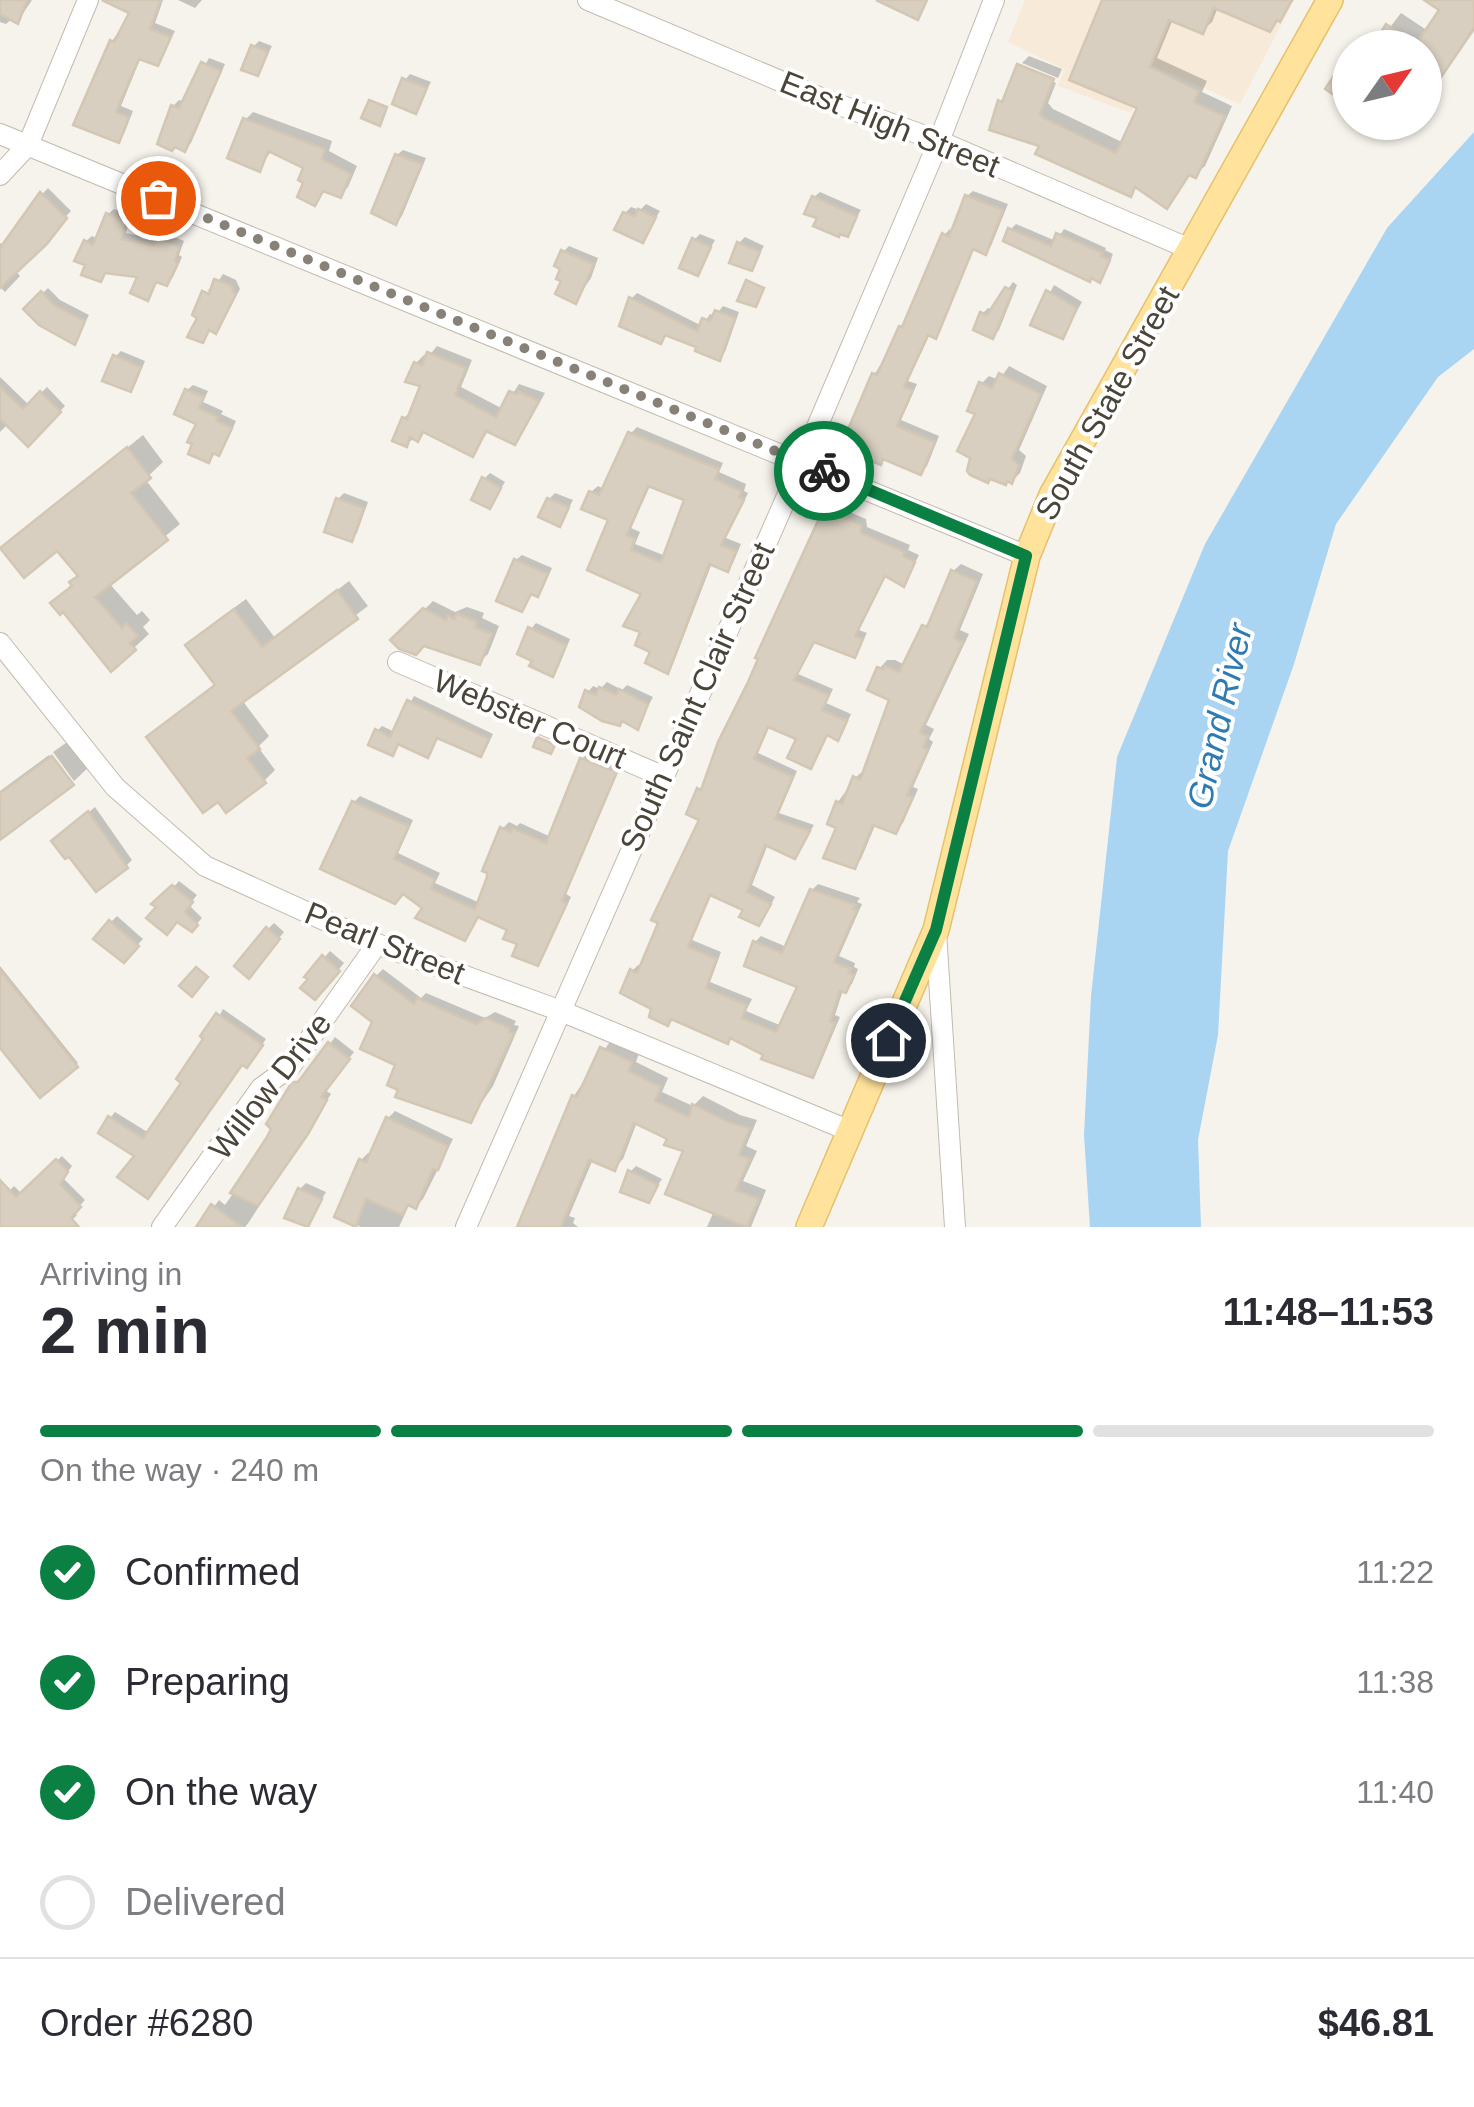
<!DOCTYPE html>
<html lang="en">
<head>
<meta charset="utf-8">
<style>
	body { margin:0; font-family:Arial,sans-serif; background:#f7f7f7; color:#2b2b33; height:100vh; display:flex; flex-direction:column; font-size:38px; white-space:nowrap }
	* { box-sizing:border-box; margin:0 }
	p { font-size:32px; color:#7c7c81 }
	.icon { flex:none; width:55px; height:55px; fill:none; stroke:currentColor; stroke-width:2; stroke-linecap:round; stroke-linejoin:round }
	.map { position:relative; height:1227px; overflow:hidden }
	.side { display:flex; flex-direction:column; background:#fff; flex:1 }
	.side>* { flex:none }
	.needle { width:65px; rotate:56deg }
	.fabs { position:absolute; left:1332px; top:30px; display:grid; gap:20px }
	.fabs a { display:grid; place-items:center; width:110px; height:110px; border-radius:50%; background:#fff; box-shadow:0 2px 8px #0004; font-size:50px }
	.pin { position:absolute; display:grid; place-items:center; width:85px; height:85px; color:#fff; margin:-42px; border:5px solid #fff; border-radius:50%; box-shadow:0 2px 10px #0007 }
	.courier { position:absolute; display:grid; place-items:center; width:100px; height:100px; margin:-50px; border:8px solid #0b8043; border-radius:50%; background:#fff; color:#222; box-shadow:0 2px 12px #0007 }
	.summary em { font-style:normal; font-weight:600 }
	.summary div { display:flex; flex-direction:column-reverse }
	.summary { display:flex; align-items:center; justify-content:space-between; height:170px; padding:0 40px }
	h1 { font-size:65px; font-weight:600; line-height:75px }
	.bar { display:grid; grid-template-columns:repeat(4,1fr); gap:15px 10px; align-content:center; height:120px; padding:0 40px }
	.bar i { height:12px; border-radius:8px; background:#e1e1e2 }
	.bar .current { background:#0b8043 }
	.bar p { grid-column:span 4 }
	.line { display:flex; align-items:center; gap:25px; padding:0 40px; border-top:2px solid #e1e1e2 }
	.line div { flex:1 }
	ol { padding:0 40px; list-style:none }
	li { display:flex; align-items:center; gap:30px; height:110px }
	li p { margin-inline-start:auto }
	li .icon { padding:10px; border-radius:50%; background:#0b8043; color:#fff; stroke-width:4 }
	li:last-child { color:#7c7c81 }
	li i { width:55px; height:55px; border:5px solid #e1e1e2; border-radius:50% }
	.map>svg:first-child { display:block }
	.commercial { fill:#f7ead8 }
	.water { fill:#a9d4f2 }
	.shadow { fill:#0003; fill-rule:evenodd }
	.building { fill:#d8cfc1; stroke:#d3c7b4; stroke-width:2.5; fill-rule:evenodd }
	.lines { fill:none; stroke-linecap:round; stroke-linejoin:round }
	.minor-casing { stroke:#c2bbae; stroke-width:22 }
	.major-casing { stroke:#e6c16a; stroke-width:28 }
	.minor { stroke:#fff; stroke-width:20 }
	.major { stroke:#ffe39c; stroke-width:25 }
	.done { stroke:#878178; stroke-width:10; stroke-dasharray:0 18 }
	.route { stroke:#0b8043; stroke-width:12 }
	.labels { text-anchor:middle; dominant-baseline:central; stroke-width:8; stroke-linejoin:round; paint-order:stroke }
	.street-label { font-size:32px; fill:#4b4439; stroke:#fff }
	.water-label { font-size:35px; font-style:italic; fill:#2e7ab2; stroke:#fff }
</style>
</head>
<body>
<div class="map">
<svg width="1474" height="1227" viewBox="0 0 1474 1227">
	<rect width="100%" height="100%" fill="#f6f3ec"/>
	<!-- commercial -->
	<path class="commercial" d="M1025,0H1294L1240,104L1151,65L1131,113L1058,86L1064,69L1008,42Z"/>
	<!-- water -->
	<path class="water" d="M1474,132V349L1438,377L1336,524L1294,664L1228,851L1218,1035L1198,1140L1201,1227H1090L1084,1135L1091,996L1117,757L1205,544L1387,228Z"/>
	<!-- shadow -->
	<g class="shadow">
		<path d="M0,0H32L18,21L13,18L6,24L0,22Z"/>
		<path d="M129,0H163L155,23L175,31L158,64L141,57L121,106L133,111L124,134L119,140L77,123L112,41L133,12Z"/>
		<path d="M178,0H202L195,8Z"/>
		<path d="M1104,0H1294L1269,29L1218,7L1212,22L1202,31L1173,19L1157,58L1207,81L1202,92L1232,106L1205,166L1195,175L1191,173L1166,205L1138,186L1130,194L1043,145L1000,102L1008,94L1020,65V68L1056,83L1048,103L1053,109L1124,143L1140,107Z"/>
		<path d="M1428,0H1474V31L1425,102V48H1374L1401,13L1428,31L1442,9Z"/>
		<path d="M259,41L272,46L258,73L253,47Z"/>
		<path d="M1029,56L1062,69L1058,78L1022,63Z"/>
		<path d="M209,58L225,64L191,143L185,149L175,145L173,106L179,100L185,102Z"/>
		<path d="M410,74L431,82L415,111L405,80Z"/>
		<path d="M253,112L332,141L329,151L357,166L348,187L340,195L325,189L314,203L306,181V167L272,150L259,169L245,120Z"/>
		<path d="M403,150L426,158L402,216L396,222L397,155Z"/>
		<path d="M48,188L71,211L15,270L20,276L5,292L0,287V243L5,246L30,207Z"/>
		<path d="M973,191L1008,204L991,246L986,252L975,236L936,332H939L935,336L930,334L908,381L917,384L901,420L939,436L927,466L921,472L885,457L874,375L908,321L944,235L950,229L954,231L967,196Z"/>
		<path d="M820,192L861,210L847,234L820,216L814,197Z"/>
		<path d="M646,204L660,211L642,240L625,213L631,207L640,210Z"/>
		<path d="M114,209L131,216L126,233L159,240L165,233L184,241L179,255L182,257L173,277L167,283L158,280L147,298L141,275L108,270L100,280L89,263L86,241L92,236L98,239L108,214Z"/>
		<path d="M1016,224L1056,241L1064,229L1106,248L1105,250L1113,254L1105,274L1100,280L1010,230Z"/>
		<path d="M700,234L715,240L697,273L694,240Z"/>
		<path d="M745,237L764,246L751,268L739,243Z"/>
		<path d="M569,246L598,258L591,278L575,301L564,279L563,252Z"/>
		<path d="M223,274L236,280L240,289L221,325L215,330L212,328L203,341L201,317L221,296L207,290L214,288Z"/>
		<path d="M1013,282L1017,285L999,330L993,336L982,314L988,308L993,310Z"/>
		<path d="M1054,285L1082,302L1063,336L1034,324Z"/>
		<path d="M48,288L60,300L89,315L75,342L27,309Z"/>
		<path d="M637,293L702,326L710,314L715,316L723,306L739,312L725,352L719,358L700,345L668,334L661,341L631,299Z"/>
		<path d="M437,346L472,360L461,387L503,409L519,384L545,393L522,434L515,442L489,430L472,454L426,431L406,444L404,418L412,410L424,385L416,363L424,355L428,357Z"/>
		<path d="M121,351L145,361L136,383L131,389L115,357Z"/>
		<path d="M1009,366L1047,386L1019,450L1026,456L1020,473L1012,481L978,413L981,384L989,376L999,380Z"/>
		<path d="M0,377L29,405L47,387L65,406L28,444L8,424L0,432Z"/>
		<path d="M193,385L208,391L203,402L223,411L221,414L236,421L224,447L208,460L195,443L200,423L187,390Z"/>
		<path d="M637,427L723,463L719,472L746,484L744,491L748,493L726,538L741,544L733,563L727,569L712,563L673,664L667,671L643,631L644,592L611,519L591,492L598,486L604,489L630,434ZM651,484L688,499L666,556L635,544L640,532L631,528Z"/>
		<path d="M143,435L163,462L145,479L180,524L109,583L137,615L142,611L150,620L143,627L149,634L112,668L63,609L54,603L80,575L58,548H3Z"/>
		<path d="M490,473L505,482L490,506L484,479Z"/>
		<path d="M344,493L368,502L357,533L351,539L338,499Z"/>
		<path d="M555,493L573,500L560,524L549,499Z"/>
		<path d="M830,507L835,510L838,507L866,519L867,527L910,545L908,550L919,555L904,584L886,575L859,630L867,633L855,655L816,640L798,674L833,689L826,703L851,714L843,732L837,738L829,733L810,766L799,738L770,725L758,753L797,771L779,813L814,825L795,856L768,844L752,885L775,897L764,917L758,923L747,909L712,893L692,940L721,952L710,982L752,999L746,1011L782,1026L800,985L755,942L761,936L787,947L812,890L818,884L860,898L857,902L862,904L839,956L855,963L854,967L858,969L852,984L843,990L835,1015L840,1017L818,1069L812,1075L731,1036L673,1017L668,1023L632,971L638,965L642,967L702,818L699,790L706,782L824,513Z"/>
		<path d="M522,555L552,568L543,588L537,594L533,592L521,609L516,560Z"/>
		<path d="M961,564L983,574L960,630L969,634L926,725L934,729L929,739L933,742L913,787L918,789L903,823L895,831L876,823L861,859L854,866L839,827L838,802L855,778L863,771L866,772L892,698L880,668L887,660H895L905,665L924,627L932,619L953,571Z"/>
		<path d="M349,581L368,606L242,700L269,736L258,747L275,770L264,781L149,737L217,683L188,645L199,634L246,599L275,638Z"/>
		<path d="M433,601L455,612L467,607L484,613L482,618L499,626L488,654L479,662L424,643L394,640Z"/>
		<path d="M536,623L570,639L558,668L552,674L531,629Z"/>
		<path d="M607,682L622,690L627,685L653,697L637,727L588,692L593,686L600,689Z"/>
		<path d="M414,696L493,734L486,749L480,754L439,736L428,755L400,742L392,753L377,731L382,726L395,732Z"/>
		<path d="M73,738L92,764L74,781L53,752Z"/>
		<path d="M588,753L621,765L566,894L571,897L543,957L537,963L510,929L480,915L465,938L426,908L354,802L360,796L413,820L398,853L440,873L435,883L480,903L503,828L509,822L517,826L520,823L551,837L582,759Z"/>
		<path d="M49,755L70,784L0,836V791Z"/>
		<path d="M95,807L132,860L126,866L60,836Z"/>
		<path d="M179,881L197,895L189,905L202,918L192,929L172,889Z"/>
		<path d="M117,916L143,939L123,960L111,922Z"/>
		<path d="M274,923L284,932L254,969L268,929Z"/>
		<path d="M330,951L344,963L321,991L308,976Z"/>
		<path d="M0,966L78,1063L40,1095L0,1044Z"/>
		<path d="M383,969L421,998L426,993L485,1018L495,1012L516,1021L514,1025L519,1026L493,1086L470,1120L398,1063L375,1021L376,976Z"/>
		<path d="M223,1009L266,1039L252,1059L243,1062L138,1155L110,1118L115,1112L149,1133L185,1082Z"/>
		<path d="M335,1037L354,1052L325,1090L331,1094L249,1222L245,1227H199L219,1200L225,1205L249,1171L275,1128L294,1084L305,1077Z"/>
		<path d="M611,1040L639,1053L636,1062L668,1078L662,1092L693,1106L703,1096L740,1115L757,1120L746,1146L757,1151L743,1181L766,1190L751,1227H707L714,1211L686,1150L670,1137L637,1122L623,1159L614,1168L593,1159L569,1216L575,1218L573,1223L578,1227H520L574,1096Z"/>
		<path d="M395,1111L453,1139L423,1199L416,1206L410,1203L399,1227H361L337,1216L361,1160L368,1153L371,1155L388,1118Z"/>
		<path d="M62,1156L72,1166L63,1178L85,1200L74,1212L77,1215L65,1227H0V1185L7,1193L14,1186L22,1194Z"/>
		<path d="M636,1166L662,1179L648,1200L630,1172Z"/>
		<path d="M306,1183L326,1192L307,1225L300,1189Z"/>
	</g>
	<!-- building -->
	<g class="building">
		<path d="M0,0H27L18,24L0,14Z"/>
		<path d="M102,0H161L150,29L171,37L158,66L139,59L116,112L129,117L119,143L73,125L110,40L114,42L129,13Z"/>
		<path d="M876,0H927L918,20Z"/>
		<path d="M1102,0H1292L1280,22L1277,20L1270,32L1214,8L1203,34L1169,20L1150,67L1199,91L1194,102L1225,116L1196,178L1189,175L1167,209L1135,187L1131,197L1035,154L1039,146L989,130L998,100L1002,102L1017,64L1054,79L1040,114L1044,118L1116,153L1137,108L1069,80Z"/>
		<path d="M1424,0H1474V28L1425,101V48H1371L1386,24L1416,44L1439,10Z"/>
		<path d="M251,45L268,52L258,76L241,70Z"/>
		<path d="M1350,52V106L1325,89Z"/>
		<path d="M201,62L221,71L185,152L175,147L172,151L157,144L171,105L179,108Z"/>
		<path d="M402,78L427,88L416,114L392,104Z"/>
		<path d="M369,100L387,107L380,126L361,118Z"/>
		<path d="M243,118L325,149L322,159L351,174L341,198L323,191L315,206L297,197L303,183L298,180L303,168L268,151L260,172L227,158Z"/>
		<path d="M395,154L422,164L396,225L371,213Z"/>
		<path d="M40,192L67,218L47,244L0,288V248Z"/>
		<path d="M965,195L1003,210L986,255L973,249L936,339L928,335L904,387L913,390L897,426L935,442L921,475L883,459L881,465L840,448L872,373L877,375L899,326L902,327L942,233L949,237Z"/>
		<path d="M812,196L857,216L848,237L840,234L839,237L813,226L817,218L804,214Z"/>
		<path d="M638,209L656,217L643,243L614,230L623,212L635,216Z"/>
		<path d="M106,213L126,222L122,239L154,245L157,237L179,247L175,261L178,263L167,286L156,282L148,301L130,293L137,277L105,273L101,282L81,275L85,265L74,261L84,240L93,245Z"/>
		<path d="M1008,228L1051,246L1056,233L1103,253L1101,256L1110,260L1100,283L1091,278L1090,282L1003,241Z"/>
		<path d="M692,238L711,247L698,276L679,268Z"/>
		<path d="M737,242L760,252L752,271L729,263Z"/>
		<path d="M561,250L594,264L576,304L555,294L561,281L556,279L560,269L554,266Z"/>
		<path d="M214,279L231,285L235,296L216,334L209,330L203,343L187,337L197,318L192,315L202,291L209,294Z"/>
		<path d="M746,280L764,288L756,307L737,301Z"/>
		<path d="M1005,287L1013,291L993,339L973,330L980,312L987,315Z"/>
		<path d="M1046,290L1077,308L1063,339L1030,325Z"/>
		<path d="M41,291L54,305L85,321L75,345L39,325L23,309Z"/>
		<path d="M629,297L697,331L702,318L710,321L715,310L735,318L720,361L695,351L696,347L665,335L661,344L619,326Z"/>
		<path d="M427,352L466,368L455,395L496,417L509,391L517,394L518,391L539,401L515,445L486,431L473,457L423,432L418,442L410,437L407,447L392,441L402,417L407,419L420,386L405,382L414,362L422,365Z"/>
		<path d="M113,355L141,367L131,392L102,381Z"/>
		<path d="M999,373L1041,394L1012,459L1019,465L1012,484L1007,481L1006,485L990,479L988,483L970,475L967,471L970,458L957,451L975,414L967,411L979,382L992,388Z"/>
		<path d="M0,387L23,409L40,391L61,412L28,447L0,419Z"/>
		<path d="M185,389L204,397L199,408L218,417L217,421L232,428L219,456L213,453L209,463L188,454L192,444L187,442L196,424L174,414Z"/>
		<path d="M628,432L719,469L715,479L741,491L739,497L744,500L721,545L736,551L728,572L709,564L668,674L645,663L650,652L635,645L640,632L623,626L641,594L587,570L608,520L581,509L589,491L599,495ZM648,486L684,500L661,562L631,550L635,539L627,535Z"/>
		<path d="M127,447L151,478L131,493L168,540L95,597L122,628L126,623L138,636L130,643L136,650L111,672L63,612L60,615L50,603L72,586L69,582L78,576L57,551L24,578L0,548Z"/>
		<path d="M482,477L501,488L490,509L471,500Z"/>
		<path d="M336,498L364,508L352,542L324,532Z"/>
		<path d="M547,498L569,507L560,527L538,517Z"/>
		<path d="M822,512L829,515L830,512L861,525V533L905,552L903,556L915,562L904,587L885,576L855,636L863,639L855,658L814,642L794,680L829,695L822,710L847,721L838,741L827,735L811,769L787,758L796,739L768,727L754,759L793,777L775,819L810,831L795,859L765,845L747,892L771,904L759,926L739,917L743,910L710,895L688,947L717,959L706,988L747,1005L742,1018L776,1032L797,987L744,966L753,941L782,953L810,889L856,905L853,909L857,910L834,962L851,969L849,973L854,975L846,993L840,991L830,1021L835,1023L813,1078L761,1059L763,1055L730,1038L728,1044L671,1019L668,1026L649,1017L651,1009L620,993L630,969L637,973L658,923L651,920L699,820L686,814L697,788L701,790L718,742L748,682L758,659L755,658Z"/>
		<path d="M514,559L548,574L538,597L531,594L522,612L496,601Z"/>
		<path d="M951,570L977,581L954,638L963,642L920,733L928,736L923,747L928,750L907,795L913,797L896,834L873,825L855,869L823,858L836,828L827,824L836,801L842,804L853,776L860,780L889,700L867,690L877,667L883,669L885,666L899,672L922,625L927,627Z"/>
		<path d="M337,590L358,619L231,711L260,749L247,758L266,783L226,813L218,802L203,813L146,737L215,685L185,645L234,609L262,647Z"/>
		<path d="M423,608L446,620L448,615L454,619L457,613L477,622L475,627L492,634L480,665L424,646L416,655L399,649L390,640Z"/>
		<path d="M528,627L566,645L553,677L529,666L532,661L517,654Z"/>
		<path d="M599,687L616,695L619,689L648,704L638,730L622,721L620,726L602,721L579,707L585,690L596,695Z"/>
		<path d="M407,700L489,739L481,757L437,738L428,758L398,744L393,756L368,745L375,729L390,737Z"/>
		<path d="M537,737L555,745L551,754L533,747Z"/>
		<path d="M52,756L74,785L0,840V793Z"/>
		<path d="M580,758L617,772L562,901L567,903L538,966L512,956L517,944L503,939L507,930L478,917L465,941L415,918L422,908L403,894L395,904L320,869L352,801L409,826L394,859L435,879L431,889L475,909L487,877V873L482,871L500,827L511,832L512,828L546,843Z"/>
		<path d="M88,811L128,868L96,892L69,857L65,859L51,841Z"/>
		<path d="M172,885L193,902L185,912L198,925L192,932L177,922L167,935L146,918L156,907L151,904Z"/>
		<path d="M109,920L139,946L124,963L93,939Z"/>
		<path d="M266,927L280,939L249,979L234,966Z"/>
		<path d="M322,955L340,971L315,1000L300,988L308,979L304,977Z"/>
		<path d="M196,967L208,977L192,997L179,986Z"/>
		<path d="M0,970L78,1067L40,1098L0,1048Z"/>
		<path d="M374,974L414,1004L417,998L476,1024L486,1018L510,1028L509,1032L514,1033L471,1123L395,1097L398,1090L387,1085L395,1065L360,1049L372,1022L351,1006Z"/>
		<path d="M216,1013L263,1045L247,1068L242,1065L148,1199L117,1177L134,1156L98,1133L108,1116L143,1138L181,1083L176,1079L203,1039L200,1036Z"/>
		<path d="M328,1042L350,1059L321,1097L327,1100L308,1134L258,1206L230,1193L267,1137L271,1129L266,1124L292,1082H298Z"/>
		<path d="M600,1047L632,1062L629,1071L661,1087L655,1101L689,1117L692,1104L731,1123L750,1128L739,1155L750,1159L736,1190L759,1199L747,1227L665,1194L683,1151L664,1145L667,1139L634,1123L615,1171L589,1160L561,1227H517L572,1095L577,1097Z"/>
		<path d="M386,1117L448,1146L438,1170L433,1169L416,1209L408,1205L402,1215L366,1199L356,1227L334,1217L359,1159L366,1162Z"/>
		<path d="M56,1159L68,1172L60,1184L81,1207L71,1218L79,1227H0V1180L16,1197Z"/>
		<path d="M628,1170L658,1185L649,1203L620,1192Z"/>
		<path d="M298,1188L322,1199L308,1227L284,1218Z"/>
		<path d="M211,1204L242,1227H196Z"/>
	</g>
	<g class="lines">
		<defs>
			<g id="minor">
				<path d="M588,0L823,99L939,141L1192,250"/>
				<path d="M0,134L1027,556"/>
				<path d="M0,175L28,145L88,0"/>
				<path d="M0,643L115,787L205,866L377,944L561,1011L850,1131"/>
				<path d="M398,662L662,776"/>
				<path d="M936,932L955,1227"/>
				<path d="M162,1227L261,1088L290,1067L377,944"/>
				<path d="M466,1227L802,462L939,141L994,0"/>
			</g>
			<path id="major" d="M809,1227L936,930L1027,556L1052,495L1330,0"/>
		</defs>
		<!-- minor casing -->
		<use href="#minor" class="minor-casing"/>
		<!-- major casing -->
		<use href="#major" class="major-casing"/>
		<!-- minor -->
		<use href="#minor" class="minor"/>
		<!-- major -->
		<use href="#major" class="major"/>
	</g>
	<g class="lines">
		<!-- done -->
		<path class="done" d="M158,198L824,471"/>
		<!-- route -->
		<path class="route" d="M824,471L1026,556L936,930L888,1040"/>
	</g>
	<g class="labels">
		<!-- street labels -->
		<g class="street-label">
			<text transform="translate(890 124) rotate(22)">East High Street</text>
			<text transform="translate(1107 403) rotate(-61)">South State Street</text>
			<text transform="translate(697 697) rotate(-66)">South Saint Clair Street</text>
			<text transform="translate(530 719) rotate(23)">Webster Court</text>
			<text transform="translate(385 943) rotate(22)">Pearl Street</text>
			<text transform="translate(270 1086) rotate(-52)">Willow Drive</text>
		</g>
		<!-- water labels -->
		<g class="water-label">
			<text transform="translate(1219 716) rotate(-77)">Grand River</text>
		</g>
	</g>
</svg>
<div class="fabs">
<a><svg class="needle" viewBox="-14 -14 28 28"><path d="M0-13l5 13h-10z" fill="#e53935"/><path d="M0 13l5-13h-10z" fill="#7c7c81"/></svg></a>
</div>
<div class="pin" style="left:158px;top:198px;background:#ea580c"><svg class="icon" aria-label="bag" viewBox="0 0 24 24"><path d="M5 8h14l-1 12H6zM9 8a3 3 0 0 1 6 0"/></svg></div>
<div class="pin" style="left:888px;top:1040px;background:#1f2937"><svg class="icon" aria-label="home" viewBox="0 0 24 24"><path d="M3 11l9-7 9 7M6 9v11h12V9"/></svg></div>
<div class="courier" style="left:824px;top:471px"><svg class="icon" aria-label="bike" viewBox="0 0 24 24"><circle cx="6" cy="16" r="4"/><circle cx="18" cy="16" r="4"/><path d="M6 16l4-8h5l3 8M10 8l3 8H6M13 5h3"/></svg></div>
</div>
<section class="side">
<div class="summary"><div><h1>2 min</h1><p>Arriving in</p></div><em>11:48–11:53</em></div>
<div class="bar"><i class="current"></i><i class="current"></i><i class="current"></i><i></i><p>On the way · 240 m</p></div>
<ol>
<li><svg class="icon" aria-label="check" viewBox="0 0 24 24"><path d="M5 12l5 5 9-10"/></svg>Confirmed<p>11:22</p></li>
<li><svg class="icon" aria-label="check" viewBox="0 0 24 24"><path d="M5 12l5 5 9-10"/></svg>Preparing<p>11:38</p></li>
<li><svg class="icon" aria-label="check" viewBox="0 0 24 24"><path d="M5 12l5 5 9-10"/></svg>On the way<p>11:40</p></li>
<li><i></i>Delivered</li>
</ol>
<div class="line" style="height:130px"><div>Order #6280</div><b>$46.81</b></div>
</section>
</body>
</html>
